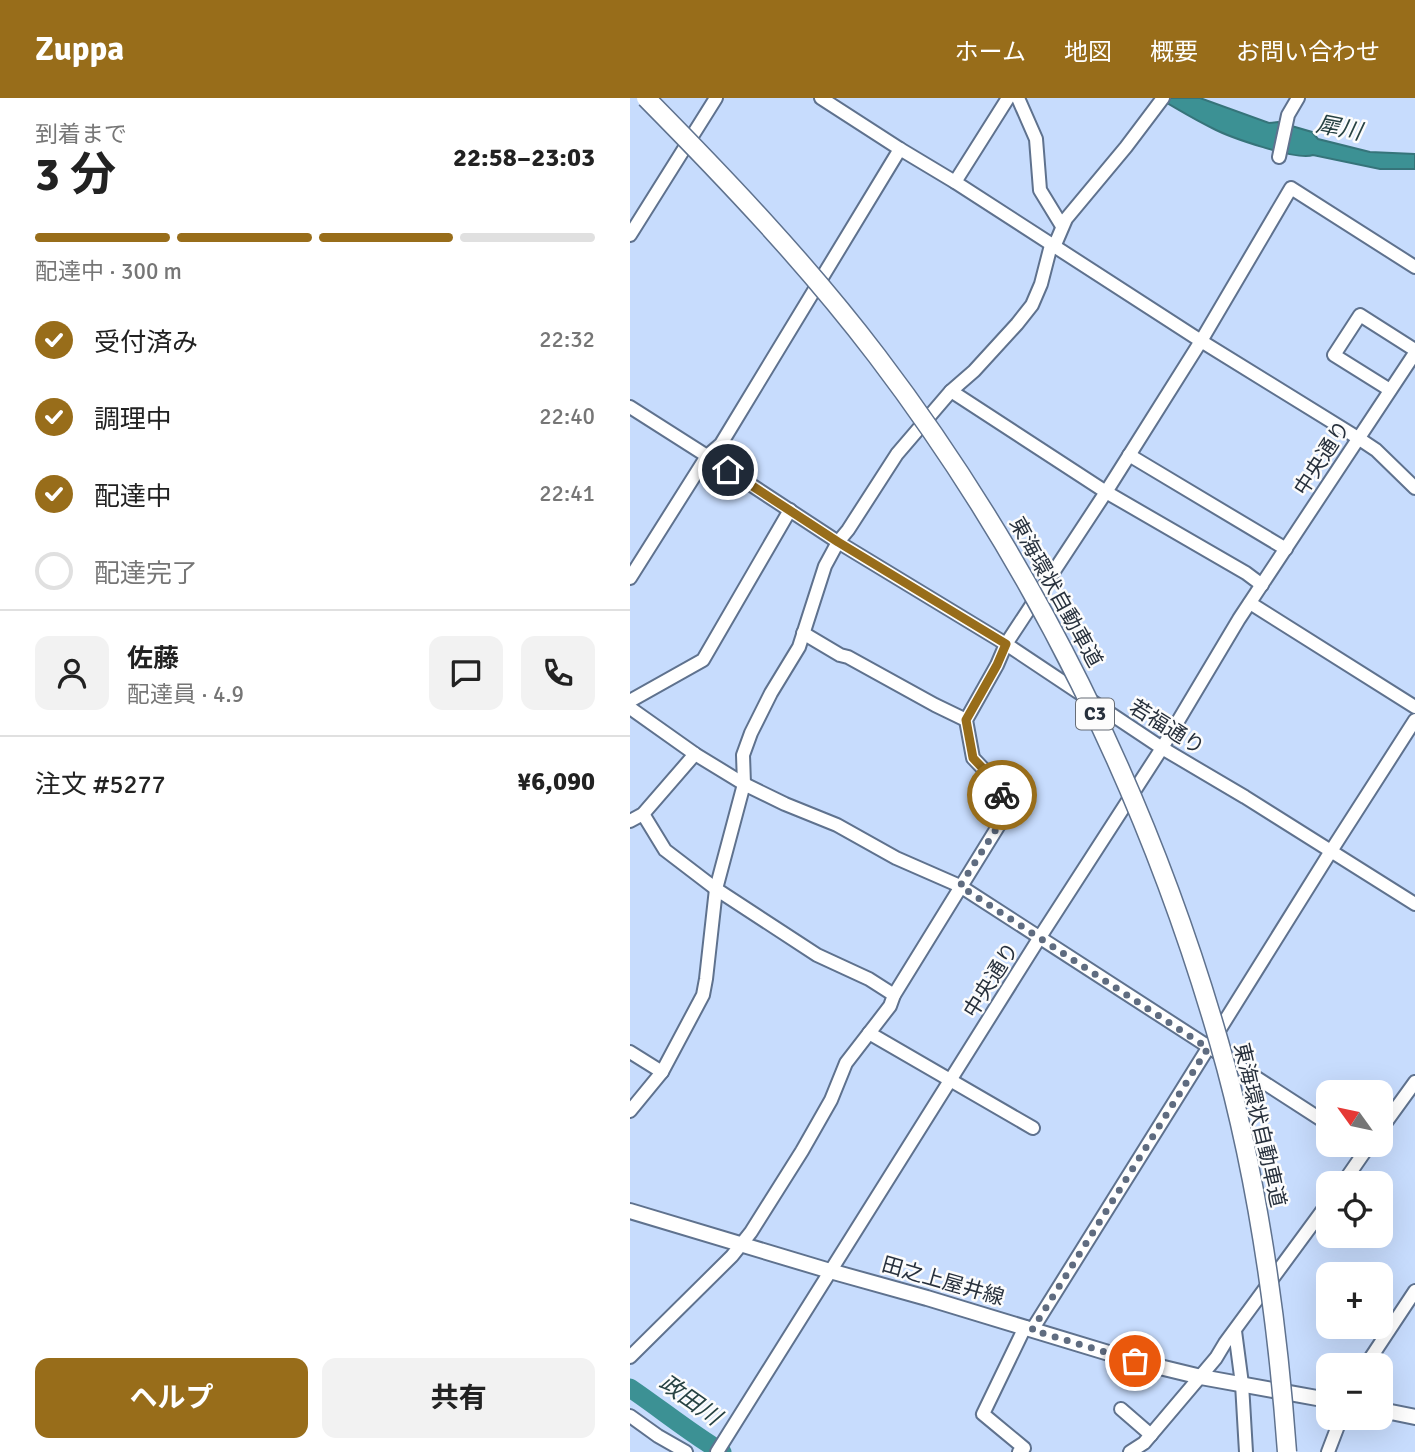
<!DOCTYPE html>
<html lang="ja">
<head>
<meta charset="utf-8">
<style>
	body { margin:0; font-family:Signika,"Noto Sans JP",sans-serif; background:#f2f2f2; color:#222; height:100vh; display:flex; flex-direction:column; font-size:26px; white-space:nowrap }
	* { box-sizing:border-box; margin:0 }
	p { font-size:23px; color:#767676 }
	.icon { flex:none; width:38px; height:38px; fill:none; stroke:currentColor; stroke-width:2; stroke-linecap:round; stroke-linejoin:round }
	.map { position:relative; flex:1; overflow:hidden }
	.side { display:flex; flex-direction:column; background:#fff; width:630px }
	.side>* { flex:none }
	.needle { width:46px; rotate:303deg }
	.buttons { position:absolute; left:686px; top:982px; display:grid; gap:14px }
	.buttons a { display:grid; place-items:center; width:77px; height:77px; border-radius:14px; background:#fff; box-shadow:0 7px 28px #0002; font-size:35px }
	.pin { position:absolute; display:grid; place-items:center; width:60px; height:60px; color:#fff; margin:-30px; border:4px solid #fff; border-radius:50%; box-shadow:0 2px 7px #0007 }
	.courier { position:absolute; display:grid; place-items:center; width:70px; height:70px; margin:-35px; border:5px solid #986d1a; border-radius:50%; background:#fff; color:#222; box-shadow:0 2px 9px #0007 }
	.overview em { font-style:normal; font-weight:700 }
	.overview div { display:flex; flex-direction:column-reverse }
	.overview { display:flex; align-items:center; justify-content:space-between; height:119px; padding:0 35px }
	h1 { font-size:46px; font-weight:700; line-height:52px }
	.bar { display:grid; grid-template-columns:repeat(4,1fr); gap:10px 7px; align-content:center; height:84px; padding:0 35px }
	.bar i { height:9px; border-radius:5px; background:#e0e0e0 }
	.bar .selected { background:#986d1a }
	.bar p { grid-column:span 4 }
	.line { display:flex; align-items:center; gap:18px; padding:0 35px; border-top:2px solid #e0e0e0 }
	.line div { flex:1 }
	.round { display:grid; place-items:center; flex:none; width:74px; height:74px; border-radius:14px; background:#f2f2f2 }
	ol { padding:0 35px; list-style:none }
	li { display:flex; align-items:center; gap:21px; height:77px }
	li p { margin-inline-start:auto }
	li .icon { padding:7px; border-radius:50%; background:#986d1a; color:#fff; stroke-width:4 }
	li:last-child { color:#767676 }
	li i { width:38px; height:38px; border:4px solid #e0e0e0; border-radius:50% }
	.button { display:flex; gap:14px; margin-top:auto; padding:14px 35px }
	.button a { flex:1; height:80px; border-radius:14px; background:#986d1a; color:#fff; font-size:28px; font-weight:700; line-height:80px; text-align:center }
	.button a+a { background:#f2f2f2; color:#222 }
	header { display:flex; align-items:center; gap:42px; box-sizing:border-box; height:98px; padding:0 35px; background:#986d1a; color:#fff }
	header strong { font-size:33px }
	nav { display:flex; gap:38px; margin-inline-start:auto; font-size:24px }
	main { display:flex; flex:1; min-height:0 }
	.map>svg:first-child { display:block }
	.water { fill:#3c9194; stroke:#36747a; stroke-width:2 }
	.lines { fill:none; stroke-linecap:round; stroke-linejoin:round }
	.river { stroke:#3c9194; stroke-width:19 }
	.minor-casing { stroke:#5f728e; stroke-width:16 }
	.major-casing { stroke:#5f728e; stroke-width:18 }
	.minor { stroke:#fff; stroke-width:12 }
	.major { stroke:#fff; stroke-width:14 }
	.highway-bridge-casing { stroke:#5f728e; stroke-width:21; stroke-linecap:butt }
	.highway-bridge { stroke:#fff; stroke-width:18 }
	.done { stroke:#5f6c80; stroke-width:7; stroke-dasharray:0 12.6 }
	.route { stroke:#986d1a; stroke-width:9 }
	.labels { text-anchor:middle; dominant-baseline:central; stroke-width:5; stroke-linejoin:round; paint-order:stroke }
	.shield { fill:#fcfcfc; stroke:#676d76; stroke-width:2 }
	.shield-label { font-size:19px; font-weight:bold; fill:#27303c }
	.street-label { font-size:21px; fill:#27303c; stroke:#fcfcfc }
	.water-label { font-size:23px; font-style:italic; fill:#274243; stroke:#fcfcfc }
</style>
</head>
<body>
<header>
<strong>Zuppa</strong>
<nav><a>ホーム</a><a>地図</a><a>概要</a><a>お問い合わせ</a></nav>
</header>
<main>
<section class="side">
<div class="overview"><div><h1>3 分</h1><p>到着まで</p></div><em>22:58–23:03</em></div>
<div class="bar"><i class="selected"></i><i class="selected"></i><i class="selected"></i><i></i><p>配達中 · 300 m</p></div>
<ol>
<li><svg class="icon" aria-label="check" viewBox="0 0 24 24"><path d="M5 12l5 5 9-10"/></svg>受付済み<p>22:32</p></li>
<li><svg class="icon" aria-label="check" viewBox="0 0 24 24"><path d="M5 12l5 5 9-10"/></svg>調理中<p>22:40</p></li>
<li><svg class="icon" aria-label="check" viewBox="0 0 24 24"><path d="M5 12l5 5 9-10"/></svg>配達中<p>22:41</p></li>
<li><i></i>配達完了</li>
</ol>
<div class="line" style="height:126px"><a class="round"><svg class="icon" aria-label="person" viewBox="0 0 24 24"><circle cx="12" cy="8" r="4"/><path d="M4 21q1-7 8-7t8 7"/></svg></a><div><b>佐藤</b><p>配達員 · 4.9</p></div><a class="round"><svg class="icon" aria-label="chat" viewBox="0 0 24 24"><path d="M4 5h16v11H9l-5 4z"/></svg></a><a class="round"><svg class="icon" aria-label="phone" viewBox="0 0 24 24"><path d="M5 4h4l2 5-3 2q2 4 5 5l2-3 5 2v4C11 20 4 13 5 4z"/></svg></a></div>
<div class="line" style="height:91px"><div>注文 #5277</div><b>¥6,090</b></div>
<div class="button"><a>ヘルプ</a><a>共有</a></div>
</section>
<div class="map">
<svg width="785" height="1354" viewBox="0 0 785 1354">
	<rect width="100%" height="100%" fill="#c7dcfd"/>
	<!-- water -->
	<path class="water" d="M528,0H570L639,25L648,24L682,34L688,41L740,54L785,56V71H750L683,57C667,63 599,39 582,30C563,21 546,10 528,0Z"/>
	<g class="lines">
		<!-- river -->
		<path class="river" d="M0,1290C31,1311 60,1335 92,1354"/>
		<defs>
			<g id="minor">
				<path d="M191,0L270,51L325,84L571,243L728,340L746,352L785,390"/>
				<path d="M388,0L406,41L410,92L432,128"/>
				<path d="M649,59L658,17L668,0"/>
				<path d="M325,84L378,0"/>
				<path d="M0,137L86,0"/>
				<path d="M760,292L704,257L730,217L785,252"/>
				<path d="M321,293L476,394L616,475L632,487"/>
				<path d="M0,309L77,358L208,444L376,546L532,650L615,699L785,806"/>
				<path d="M499,357L656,451"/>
				<path d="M0,480L77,358L91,346L270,51"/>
				<path d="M620,505L785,609"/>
				<path d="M173,535L210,557L218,559L305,607L336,622"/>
				<path d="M0,603L73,562L160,412"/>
				<path d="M0,610L65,656L114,686L155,706L207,727L266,760L330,788L698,1026"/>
				<path d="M13,716L35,752L86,791L187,857L239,881L264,897"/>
				<path d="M0,723L13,716L65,656"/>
				<path d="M239,935L403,1030"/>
				<path d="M0,954L32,974"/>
				<path d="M0,1013L32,974L73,897L76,881L86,791L114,686L113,657L121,635L141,595L169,549L195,468L208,444L218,432L267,356L321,293L344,273L387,226L402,207L411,186L420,151L424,149L436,121L496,49L533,0"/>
				<path d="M751,1031L785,984"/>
				<path d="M713,1085L740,1046"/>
				<path d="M402,1232L701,753L785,622"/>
				<path d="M605,1233L612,1286L616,1354"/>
				<path d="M0,1259L102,1158L121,1134L172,1053L201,1002L216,965L260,908L264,897L372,722V697L363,681L343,660L336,622L367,567L376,546L476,394L571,243L661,90L785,169"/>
				<path d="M736,1267L785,1193"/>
				<path d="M491,1311L521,1337"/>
				<path d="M0,1318L28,1338L56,1354"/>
				<path d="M87,1354L410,839L532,650L609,521L785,255"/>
				<path d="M389,1354L394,1350L353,1316L395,1229"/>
				<path d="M500,1354L514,1345L586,1260L595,1245L698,1105"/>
				<path d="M698,1354L711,1320"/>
			</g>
			<g id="major">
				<path d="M0,1113L200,1173L297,1200L505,1263L571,1279L698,1302"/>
				<path d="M751,1312L785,1319"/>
			</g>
		</defs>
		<!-- minor casing -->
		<use href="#minor" class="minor-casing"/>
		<!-- major casing -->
		<use href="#major" class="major-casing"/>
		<!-- minor -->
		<use href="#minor" class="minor"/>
		<!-- major -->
		<use href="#major" class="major"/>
		<defs>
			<path id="highway-bridge" d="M16,0C97,82 177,166 247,258C403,463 518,697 589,944C627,1076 647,1217 657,1354"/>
		</defs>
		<!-- highway-bridge casing -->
		<use href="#highway-bridge" class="highway-bridge-casing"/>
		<!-- highway-bridge -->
		<use href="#highway-bridge" class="highway-bridge"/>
	</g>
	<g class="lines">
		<!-- done -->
		<path class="done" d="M372,697V722L330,788L578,950L402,1232L505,1263"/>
		<!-- route -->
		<path class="route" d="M98,372L208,444L376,546L367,567L336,622L343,660L363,681L372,697"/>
	</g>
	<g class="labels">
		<!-- shield labels -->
		<rect class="shield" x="446" y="600.5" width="38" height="31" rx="5"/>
		<g class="shield-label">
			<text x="465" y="616">C3</text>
		</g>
		<!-- street labels -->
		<g class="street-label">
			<text transform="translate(692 360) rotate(-57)">中央通り</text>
			<text transform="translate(426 494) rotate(61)">東海環状自動車道</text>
			<text transform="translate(537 629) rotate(32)">若福通り</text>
			<text transform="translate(361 882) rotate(-58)">中央通り</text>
			<text transform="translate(630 1027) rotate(77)">東海環状自動車道</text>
			<text transform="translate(313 1183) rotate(16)">田之上屋井線</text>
		</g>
		<!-- water labels -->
		<g class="water-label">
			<text transform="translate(709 30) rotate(11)">犀川</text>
			<text transform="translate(60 1302) rotate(35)">政田川</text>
		</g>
	</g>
</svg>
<div class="buttons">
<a><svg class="needle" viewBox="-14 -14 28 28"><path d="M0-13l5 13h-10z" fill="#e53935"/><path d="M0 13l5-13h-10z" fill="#767676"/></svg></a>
<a><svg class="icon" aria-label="locate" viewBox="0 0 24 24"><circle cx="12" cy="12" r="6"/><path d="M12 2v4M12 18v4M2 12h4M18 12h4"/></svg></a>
<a>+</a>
<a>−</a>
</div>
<div class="pin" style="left:505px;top:1263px;background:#ea580c"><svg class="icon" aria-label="bag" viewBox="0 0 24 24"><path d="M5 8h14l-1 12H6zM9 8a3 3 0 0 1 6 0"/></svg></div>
<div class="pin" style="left:98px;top:372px;background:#1f2937"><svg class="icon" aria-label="home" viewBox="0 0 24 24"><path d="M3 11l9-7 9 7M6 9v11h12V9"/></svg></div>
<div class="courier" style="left:372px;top:697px"><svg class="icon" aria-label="bike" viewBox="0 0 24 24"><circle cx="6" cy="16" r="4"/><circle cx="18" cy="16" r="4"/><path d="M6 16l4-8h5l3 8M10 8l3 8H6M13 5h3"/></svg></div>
</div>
</main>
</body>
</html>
